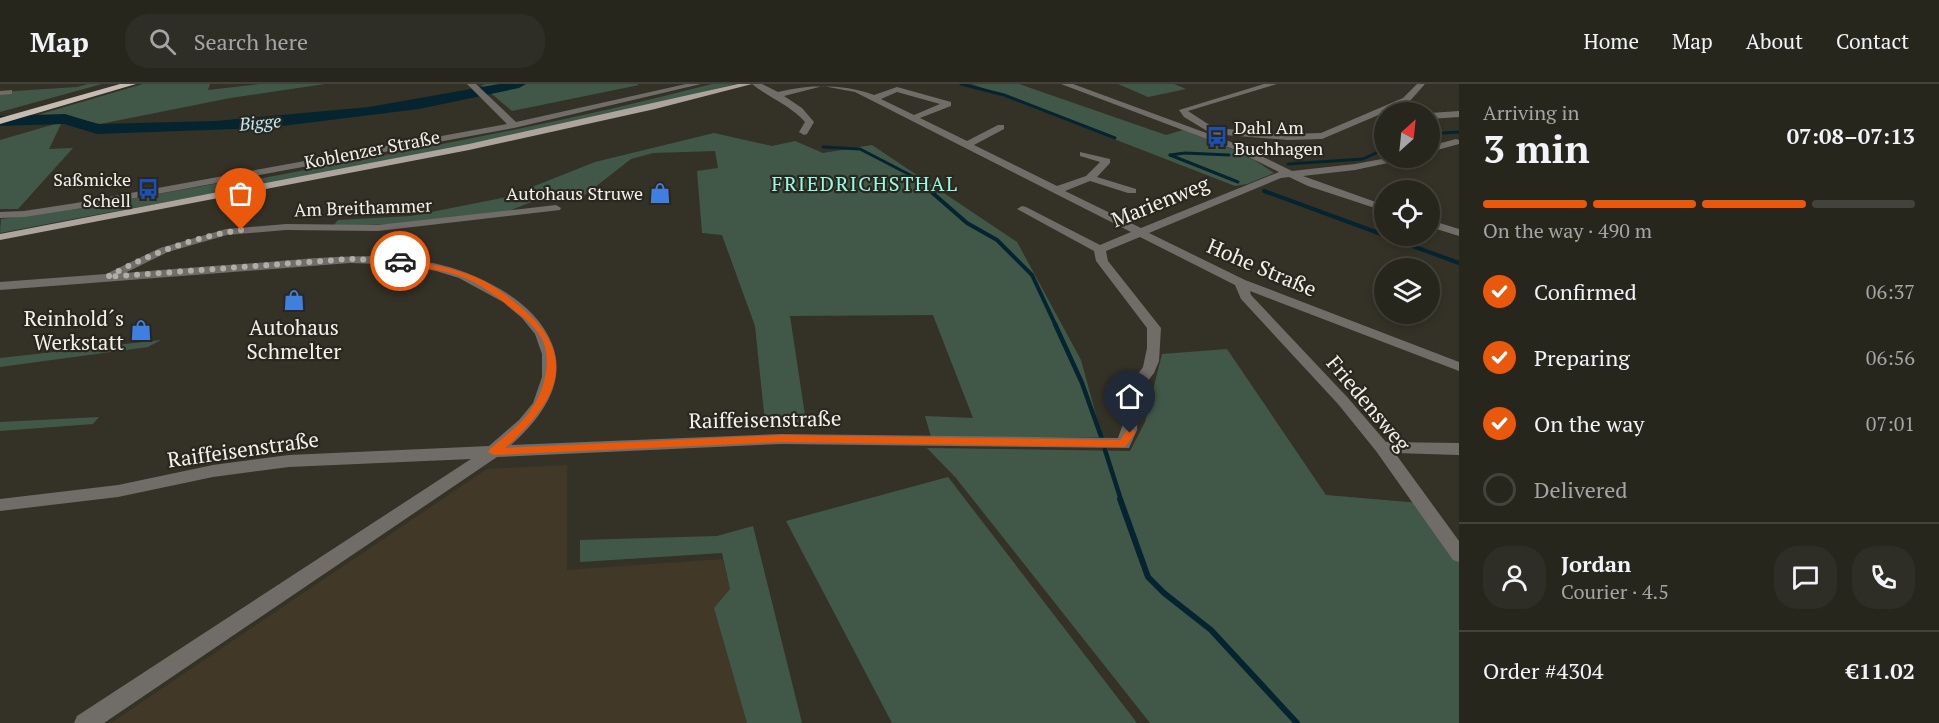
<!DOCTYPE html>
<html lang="en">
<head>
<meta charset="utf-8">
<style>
	body { margin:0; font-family:"PT Serif",serif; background:#2f2e26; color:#f1f3f6; height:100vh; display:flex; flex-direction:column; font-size:22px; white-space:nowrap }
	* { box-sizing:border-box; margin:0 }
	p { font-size:20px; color:#a4a5a4 }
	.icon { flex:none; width:33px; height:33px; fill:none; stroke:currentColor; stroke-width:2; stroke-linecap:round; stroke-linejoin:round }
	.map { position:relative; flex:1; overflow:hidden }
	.side { display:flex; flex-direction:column; background:#27261d; width:480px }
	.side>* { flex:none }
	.needle { width:39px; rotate:27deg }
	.tools { position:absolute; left:1374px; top:18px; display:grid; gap:12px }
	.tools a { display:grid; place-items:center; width:66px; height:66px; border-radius:50%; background:#27261d; box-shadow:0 3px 9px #0003,0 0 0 2px #43433b; font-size:30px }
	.pin { position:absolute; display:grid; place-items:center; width:51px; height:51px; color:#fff; margin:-62px -26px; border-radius:50% 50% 50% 0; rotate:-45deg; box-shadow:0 0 6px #0007 }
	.pin .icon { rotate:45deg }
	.courier { position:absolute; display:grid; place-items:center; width:60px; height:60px; margin:-30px; border:4px solid #ea580c; border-radius:50%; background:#fff; color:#222; box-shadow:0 2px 8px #0007 }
	.head em { font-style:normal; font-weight:600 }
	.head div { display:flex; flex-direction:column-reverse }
	.head { display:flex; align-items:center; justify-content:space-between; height:102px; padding:0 24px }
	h1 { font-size:39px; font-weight:600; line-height:45px }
	.bar { display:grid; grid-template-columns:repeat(4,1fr); gap:9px 6px; align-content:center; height:72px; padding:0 24px }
	.bar i { height:8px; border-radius:4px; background:#43433b }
	.bar .selected { background:#ea580c }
	.bar p { grid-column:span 4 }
	.line { display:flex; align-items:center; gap:15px; padding:0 24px; border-top:2px solid #43433b }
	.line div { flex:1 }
	.round { display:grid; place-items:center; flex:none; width:63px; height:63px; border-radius:24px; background:#2f2e26 }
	ol { padding:0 24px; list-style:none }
	li { display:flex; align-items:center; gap:18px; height:66px }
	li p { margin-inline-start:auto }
	li .icon { padding:6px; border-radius:50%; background:#ea580c; color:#fff; stroke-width:4 }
	li:last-child { color:#a4a5a4 }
	li i { width:33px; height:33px; border:3px solid #43433b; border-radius:50% }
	header { display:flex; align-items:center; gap:36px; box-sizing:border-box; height:84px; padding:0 30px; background:#27261d; border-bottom:2px solid #43433b }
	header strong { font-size:28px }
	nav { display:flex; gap:33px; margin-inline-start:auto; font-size:21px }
	.search { width:420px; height:54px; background:#2f2e26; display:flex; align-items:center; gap:15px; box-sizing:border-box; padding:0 21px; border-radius:24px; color:#a4a5a4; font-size:22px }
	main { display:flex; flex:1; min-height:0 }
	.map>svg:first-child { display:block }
	.commercial { fill:#413827 }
	.green { fill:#415849 }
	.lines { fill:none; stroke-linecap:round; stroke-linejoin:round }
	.stream-far3 { stroke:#06242f; stroke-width:3 }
	.stream-far2 { stroke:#06242f; stroke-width:4 }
	.stream-far1 { stroke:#06242f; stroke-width:4.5 }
	.stream { stroke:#06242f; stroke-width:6 }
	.river { fill:#06242f; fill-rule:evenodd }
	.minor { fill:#706c68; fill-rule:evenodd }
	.major { fill:#ada59d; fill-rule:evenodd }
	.highway { fill:#c5bbb1; fill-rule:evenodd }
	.route { fill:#ea580c }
	.done { stroke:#b0aea6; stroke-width:6; stroke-dasharray:0 10.8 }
	.labels { text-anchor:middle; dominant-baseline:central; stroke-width:4.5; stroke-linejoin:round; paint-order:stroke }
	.far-water-label { font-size:18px; font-style:italic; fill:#bfe8f9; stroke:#2a281e }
	.far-poi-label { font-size:18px; fill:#f2f0ea; stroke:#2a281e; text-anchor:end }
	.far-street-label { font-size:18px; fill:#f2f0ea; stroke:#2a281e }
	.far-quarter-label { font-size:20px; letter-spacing:1.5px; fill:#94fbe9; stroke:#2a281e }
	.street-label { font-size:21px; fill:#f2f0ea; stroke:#2a281e }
	.poi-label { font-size:21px; fill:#f2f0ea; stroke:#2a281e; text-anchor:end }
</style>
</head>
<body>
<header>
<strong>Map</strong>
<div class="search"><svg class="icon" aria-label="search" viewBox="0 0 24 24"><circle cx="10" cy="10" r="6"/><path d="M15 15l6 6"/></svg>Search here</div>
<nav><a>Home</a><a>Map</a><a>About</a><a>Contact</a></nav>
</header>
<main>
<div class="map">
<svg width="1459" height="639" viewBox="0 0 1459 639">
	<rect width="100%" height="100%" fill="#343227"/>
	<!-- commercial -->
	<path class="commercial" d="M567,381V486L723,475L730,505L715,524L747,639H111L487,385Z"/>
	<!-- green -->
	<g class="green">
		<path d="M88,0H102L0,28V8L77,3Z"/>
		<path d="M143,0H210L208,6L260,0H325L230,14L100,40L70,33L20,36Z"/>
		<path d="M487,0H637L639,1L512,27L481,1Z"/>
		<path d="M712,0H735C493,63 245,102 0,149L1,135L76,125L225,98L226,101C389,70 552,42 712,0Z"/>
		<path d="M972,0H1019L1166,51L1183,46L1247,71L1274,89L1247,100L1235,102Z"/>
		<path d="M1118,0H1174L1186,5L1148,13Z"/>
		<path d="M62,38L49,65L73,64L18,125H0V56Z"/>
		<path d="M714,49L772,62L795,57L823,69L872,61L1017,158L1081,276L1102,353H931L925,332L973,334L933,231L790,232L806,338H765L755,242L722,151L702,149L697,87L718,84L715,67L653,69L631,75L581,114H541L509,127L400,140L333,142L338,136L411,132L507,113L595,78Z"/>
		<path d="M161,256L148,263L0,283V274Z"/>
		<path d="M1227,265L1326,411L1420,419L1459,475V639H1150L956,394L927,364L1130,367L1145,338L1162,270Z"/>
		<path d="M99,333L93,340L0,347V338Z"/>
		<path d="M948,393L1137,639H892L786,437Z"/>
		<path d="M753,442L802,639H747L714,524L730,505L722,469L580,478V456L717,452Z"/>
	</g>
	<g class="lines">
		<!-- stream-far3 -->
		<g class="stream-far3">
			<path d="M961,0L1004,11L1115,54"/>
			<path d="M1443,49L1459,48"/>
			<path d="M1377,59L1384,57"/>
			<path d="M823,63L860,65L914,93L929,106"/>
			<path d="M1170,71L1238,98"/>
			<path d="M1170,71L1185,69L1229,71"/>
			<path d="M1288,80L1363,75L1378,68"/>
		</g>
		<!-- stream-far2 -->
		<g class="stream-far2">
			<path d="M928,105L967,139L997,156L1032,191L1056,242"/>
			<path d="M1264,107L1384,151"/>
			<path d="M1385,152L1459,179"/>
		</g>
		<!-- stream-far1 -->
		<g class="stream-far1">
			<path d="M1055,240L1082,299L1102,355"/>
			<path d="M1105,366L1121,416"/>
		</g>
		<!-- stream -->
		<path class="stream" d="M1120,415L1148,493L1164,509L1211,546L1297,639"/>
		<!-- river -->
		<path class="river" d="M499,0H526L519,4L419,25L266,44L97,50L64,40L0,42V32L65,30L98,40L215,37L369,23Z"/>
		<!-- minor -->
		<g class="minor">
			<path d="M467,0H476L516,38L686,0H701L514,44L76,125L24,133L0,134V128L24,127L76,119L507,40Z"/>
			<path d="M752,0H762L778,8C812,0 842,0 874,11L897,3L951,18V22L920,34L967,57L998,41H1004V45L974,61L1057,102L1086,92L1100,78L1080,72V68L1110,75V79L1097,93L1136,105V109H1128L1090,97L1065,107L1141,144L1279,88L1233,65L1061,0H1073L1239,61L1292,87L1355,80L1387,74H1403L1402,76L1355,86L1303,92L1384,121V127L1308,102L1289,93L1281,94L1149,149L1245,196L1459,278V287L1250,207L1251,211L1348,314L1386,358L1459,359V371L1395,369L1459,457V478L1453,476L1376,367L1338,320L1241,215L1235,201L1140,153L1106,167L1108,177L1161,244L1159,277L1154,289L1138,310L1137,346L1129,364L781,360L497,373L104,639H74L77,632L471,375L289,383L213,393L118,413L0,427V415L118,401L213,381L289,371L489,362L519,336L533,319L542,293V270L535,250L522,234L503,218L459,194L436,187L407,181L350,179L0,206V198L106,190L160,164L226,145L286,140L378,141L556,121L561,124L560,126L378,147L286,146L227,151L168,168L125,189C168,185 212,182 256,179C338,172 425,160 500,205C522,218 542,235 552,260C568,300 539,336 511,361L781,350L1118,354L1123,340L1124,310L1143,283L1147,264V244L1096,177L1094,167L1017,125L1022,122L1026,123L1100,161L1131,148L855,8L823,2L784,12L802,24L814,38L807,50L804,51L799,48L805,38C790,21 769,14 752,0ZM897,8L940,20L914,31L881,15Z"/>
			<path d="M1264,0H1277L1188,27L1214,44L1288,50L1321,49L1403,14L1417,0H1425L1409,18L1322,55L1288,56L1212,50L1184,33L1179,26Z"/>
			<path d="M12,6V10L0,11V7Z"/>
			<path d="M1459,27V33L1430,35V29Z"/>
			<path d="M1456,55L1459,56V60L1430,68V62Z"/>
			<path d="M1430,136L1459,145V152L1430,143Z"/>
		</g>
		<!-- major -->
		<path class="major" d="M738,0H752L655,25L469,66L0,156V150L469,60Z"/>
		<!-- highway -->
		<path class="highway" d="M120,0H136L0,40V34Z"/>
	</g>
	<!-- route -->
	<path class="route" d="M400,175C423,179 445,182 467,190C486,196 503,208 518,221C582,272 557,317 505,364L781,351L1120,356L1127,346H1134L1135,349L1126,362L1123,363L781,358L494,371L488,368L490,365C500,356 511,348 521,338C540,319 554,284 543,257C537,244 526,235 515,227C499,214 484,202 465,194C443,185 420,184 397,179L396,177Z"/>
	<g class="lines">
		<!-- done -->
		<path class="done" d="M241,146C193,153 150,170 107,193L350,175L400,177"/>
	</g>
	<!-- icons -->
	<defs>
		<symbol id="bus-bare" viewBox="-9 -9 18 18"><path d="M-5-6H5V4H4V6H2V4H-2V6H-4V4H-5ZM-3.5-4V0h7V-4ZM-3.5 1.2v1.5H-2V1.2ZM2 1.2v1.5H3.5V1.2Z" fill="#1a4fb4" stroke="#2a281e" stroke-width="2.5" paint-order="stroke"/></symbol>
		<symbol id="shop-bare" viewBox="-9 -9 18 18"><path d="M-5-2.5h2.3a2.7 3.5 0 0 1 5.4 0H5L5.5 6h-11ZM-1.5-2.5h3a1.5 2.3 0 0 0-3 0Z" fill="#3f7fe0" stroke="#2a281e" stroke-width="2.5" paint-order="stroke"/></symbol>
	</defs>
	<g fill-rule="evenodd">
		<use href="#bus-bare" x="1202" y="38" width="30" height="30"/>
		<use href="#bus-bare" x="133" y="90" width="30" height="30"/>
		<use href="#shop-bare" x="645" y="94" width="30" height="30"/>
		<use href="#shop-bare" x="279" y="201" width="30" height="30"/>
		<use href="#shop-bare" x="126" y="231" width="30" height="30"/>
	</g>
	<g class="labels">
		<!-- far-water labels -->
		<g class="far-water-label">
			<text transform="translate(260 38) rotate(-5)">Bigge</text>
		</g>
		<!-- far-poi labels -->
		<g class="far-poi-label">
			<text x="1234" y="43" text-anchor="start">Dahl Am<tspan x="1234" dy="21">Buchhagen</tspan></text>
			<text x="131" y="95">Saßmicke<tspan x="131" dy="21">Schell</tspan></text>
			<text x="643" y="109">Autohaus Struwe</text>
		</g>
		<!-- far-street labels -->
		<g class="far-street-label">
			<text transform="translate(372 65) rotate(-11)">Koblenzer Straße</text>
			<text transform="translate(363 123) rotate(-2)">Am Breithammer</text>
		</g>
		<!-- far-quarter labels -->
		<g class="far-quarter-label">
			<text x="865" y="99">FRIEDRICHSTHAL</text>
		</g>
		<!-- street labels -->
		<g class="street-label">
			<text transform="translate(1160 117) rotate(-22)">Marienweg</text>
			<text transform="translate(1262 183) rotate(23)">Hohe Straße</text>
			<text transform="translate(1369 319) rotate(50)">Friedensweg</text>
			<text transform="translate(765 335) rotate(-1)">Raiffeisenstraße</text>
			<text transform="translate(243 365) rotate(-8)">Raiffeisenstraße</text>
		</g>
		<!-- poi labels -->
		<g class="poi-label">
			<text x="124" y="234">Reinhold´s<tspan x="124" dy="24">Werkstatt</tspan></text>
			<text x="294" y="243" text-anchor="middle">Autohaus<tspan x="294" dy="24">Schmelter</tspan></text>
		</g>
	</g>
</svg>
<div class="tools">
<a><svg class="needle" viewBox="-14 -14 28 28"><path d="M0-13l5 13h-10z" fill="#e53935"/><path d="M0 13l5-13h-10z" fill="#a4a5a4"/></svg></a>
<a><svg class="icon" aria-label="locate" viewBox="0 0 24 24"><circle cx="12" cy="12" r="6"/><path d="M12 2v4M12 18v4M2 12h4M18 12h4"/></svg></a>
<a><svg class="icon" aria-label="layers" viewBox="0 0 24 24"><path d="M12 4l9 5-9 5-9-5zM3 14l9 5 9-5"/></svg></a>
</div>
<div class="pin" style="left:241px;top:146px;background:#ea580c"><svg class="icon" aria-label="bag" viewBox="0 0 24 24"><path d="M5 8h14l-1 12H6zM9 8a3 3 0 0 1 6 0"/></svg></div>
<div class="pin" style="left:1130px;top:349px;background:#1f2937"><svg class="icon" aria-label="home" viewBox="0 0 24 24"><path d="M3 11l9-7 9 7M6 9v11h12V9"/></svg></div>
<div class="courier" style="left:400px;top:177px"><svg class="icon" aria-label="car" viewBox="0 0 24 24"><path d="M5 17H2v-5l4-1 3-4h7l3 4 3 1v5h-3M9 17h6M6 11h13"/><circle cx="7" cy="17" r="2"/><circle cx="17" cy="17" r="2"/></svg></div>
</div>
<section class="side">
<div class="head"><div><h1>3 min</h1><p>Arriving in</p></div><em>07:08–07:13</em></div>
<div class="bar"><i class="selected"></i><i class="selected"></i><i class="selected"></i><i></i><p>On the way · 490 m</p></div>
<ol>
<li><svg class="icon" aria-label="check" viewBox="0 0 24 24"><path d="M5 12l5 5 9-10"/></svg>Confirmed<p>06:37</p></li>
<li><svg class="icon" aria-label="check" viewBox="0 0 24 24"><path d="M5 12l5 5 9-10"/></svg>Preparing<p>06:56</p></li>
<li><svg class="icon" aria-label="check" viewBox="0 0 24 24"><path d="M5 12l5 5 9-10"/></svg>On the way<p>07:01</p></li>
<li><i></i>Delivered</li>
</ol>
<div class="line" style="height:108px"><a class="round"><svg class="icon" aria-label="person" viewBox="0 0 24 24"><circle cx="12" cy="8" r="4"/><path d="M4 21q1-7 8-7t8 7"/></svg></a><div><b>Jordan</b><p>Courier · 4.5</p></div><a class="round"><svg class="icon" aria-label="chat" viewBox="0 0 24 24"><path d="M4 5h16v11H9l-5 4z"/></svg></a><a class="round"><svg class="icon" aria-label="phone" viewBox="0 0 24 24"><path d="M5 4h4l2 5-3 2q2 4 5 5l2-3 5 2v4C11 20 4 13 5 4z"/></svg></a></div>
<div class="line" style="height:78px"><div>Order #4304</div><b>€11.02</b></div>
</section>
</main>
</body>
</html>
